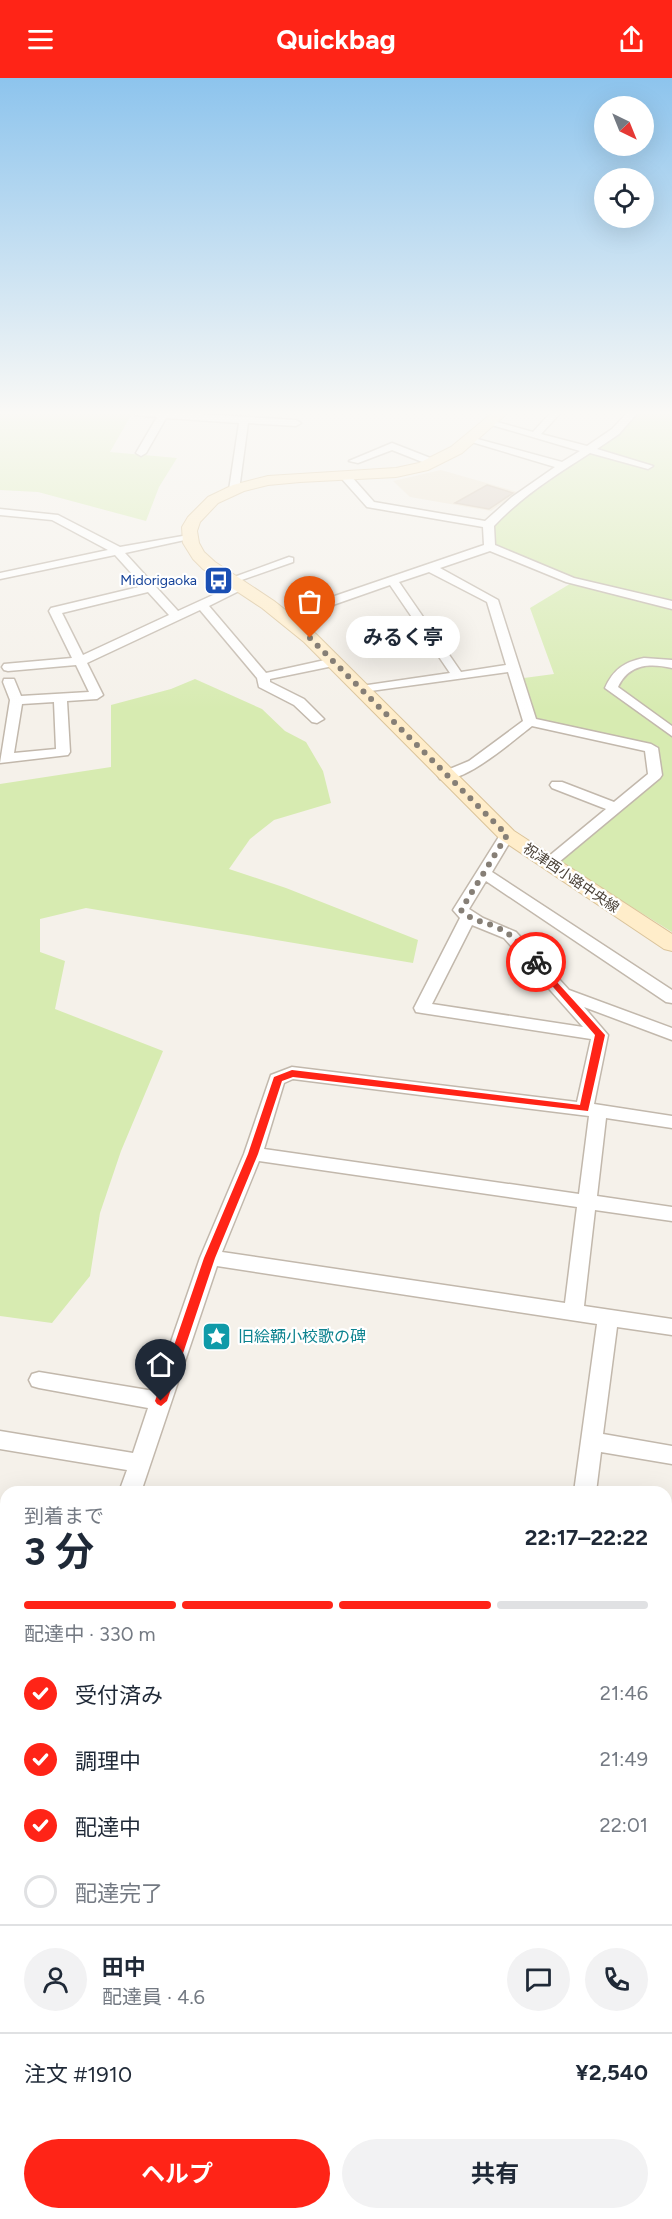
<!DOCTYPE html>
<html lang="ja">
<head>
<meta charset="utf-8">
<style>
	body { margin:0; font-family:Figtree,"Noto Sans JP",sans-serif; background:#f2f2f3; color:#1f2937; height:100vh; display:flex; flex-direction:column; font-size:22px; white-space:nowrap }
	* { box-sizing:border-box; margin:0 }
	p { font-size:20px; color:#747a83 }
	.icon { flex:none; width:33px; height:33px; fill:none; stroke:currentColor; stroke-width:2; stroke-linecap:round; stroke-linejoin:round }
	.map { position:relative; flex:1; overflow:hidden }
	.sheet { position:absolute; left:0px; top:1408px; width:672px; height:734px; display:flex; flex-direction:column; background:#fff; border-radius:18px 18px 0 0; box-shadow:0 6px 24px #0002 }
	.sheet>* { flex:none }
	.needle { width:39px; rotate:137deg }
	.fabs { position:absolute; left:594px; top:18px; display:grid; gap:12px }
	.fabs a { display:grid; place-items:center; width:60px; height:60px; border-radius:50%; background:#fff; box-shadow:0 6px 24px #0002; font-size:30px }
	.pin { position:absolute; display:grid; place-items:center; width:51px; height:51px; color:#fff; margin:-62px -26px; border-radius:50% 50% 50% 0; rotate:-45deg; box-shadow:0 0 6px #0007 }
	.pin .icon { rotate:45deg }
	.courier { position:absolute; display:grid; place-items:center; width:60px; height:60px; margin:-30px; border:4px solid #ff2417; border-radius:50%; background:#fff; color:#222; box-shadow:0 2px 8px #0007 }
	.bubble { position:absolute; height:42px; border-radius:21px; background:#fff; box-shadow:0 6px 24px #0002; font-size:20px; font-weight:700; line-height:42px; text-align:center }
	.headline em { font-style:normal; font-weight:700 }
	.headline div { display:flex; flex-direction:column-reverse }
	.headline { display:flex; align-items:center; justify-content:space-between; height:102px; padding:0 24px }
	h1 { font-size:39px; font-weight:700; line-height:45px }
	.bar { display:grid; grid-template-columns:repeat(4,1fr); gap:9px 6px; align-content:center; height:72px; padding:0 24px }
	.bar i { height:8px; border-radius:4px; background:#e0e1e3 }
	.bar .selected { background:#ff2417 }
	.bar p { grid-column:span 4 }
	.line { display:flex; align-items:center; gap:15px; padding:0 24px; border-top:2px solid #e0e1e3 }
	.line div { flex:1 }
	.round { display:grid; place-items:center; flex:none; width:63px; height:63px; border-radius:32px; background:#f2f2f3 }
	ol { padding:0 24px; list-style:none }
	li { display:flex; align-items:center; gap:18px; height:66px }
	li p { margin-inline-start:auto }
	li .icon { padding:6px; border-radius:50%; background:#ff2417; color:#fff; stroke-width:4 }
	li:last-child { color:#747a83 }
	li i { width:33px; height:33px; border:3px solid #e0e1e3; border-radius:50% }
	.cta { display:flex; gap:12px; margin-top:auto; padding:12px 24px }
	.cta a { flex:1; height:69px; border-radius:36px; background:#ff2417; color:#fff; font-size:24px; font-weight:700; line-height:69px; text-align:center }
	.cta a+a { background:#f2f2f3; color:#1f2937 }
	header { display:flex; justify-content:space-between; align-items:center; height:78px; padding:0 24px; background:#ff2417; color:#fff; font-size:27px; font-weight:700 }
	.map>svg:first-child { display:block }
	.education { fill:#efe5d3 }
	.green { fill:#d7ebb1 }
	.building { fill:#dbcec2; stroke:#d3c3b1; stroke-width:1.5 }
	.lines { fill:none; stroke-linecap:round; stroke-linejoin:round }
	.minor-casing { stroke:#c2b8ac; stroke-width:3 }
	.secondary-casing { stroke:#dac39a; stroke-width:2 }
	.minor { fill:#fff; fill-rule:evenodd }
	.secondary { fill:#ffedca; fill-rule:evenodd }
	.route { fill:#ff2417 }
	.done { stroke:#867f76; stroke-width:6; stroke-dasharray:0 10.8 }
	.labels { text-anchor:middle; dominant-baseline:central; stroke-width:4.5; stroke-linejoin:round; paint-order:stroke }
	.far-transit-label { font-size:14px; fill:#164399; stroke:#fff; text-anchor:end }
	.far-street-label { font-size:14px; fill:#4a4137; stroke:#fff }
	.culture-label { font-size:16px; fill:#0d838f; stroke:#fff; text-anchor:start }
</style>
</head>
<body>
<header><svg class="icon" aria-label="menu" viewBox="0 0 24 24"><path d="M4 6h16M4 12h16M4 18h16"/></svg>Quickbag<svg class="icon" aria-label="share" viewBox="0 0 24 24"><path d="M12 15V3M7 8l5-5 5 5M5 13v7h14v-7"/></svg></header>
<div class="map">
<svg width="672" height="2141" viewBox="0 0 672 2141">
	<rect width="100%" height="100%" fill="#f5f1ea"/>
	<!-- education -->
	<path class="education" d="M441,392L518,414L491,433L410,419L393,403Z"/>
	<!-- green -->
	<g class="green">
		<path d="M0,332H134L110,374L177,380L159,409L146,443L38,414L0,412Z"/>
		<path d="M639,332H672V854L558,783L656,700L658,668L536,640L524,600L554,596L530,530L578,501L497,468L493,458V448L507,433L620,354Z"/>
		<path d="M195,601L262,631L285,653L306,664L323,693L331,725L274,742L250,761L229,791L286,810L418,862L413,885L86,830L40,841V874L65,883L55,931L163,973L121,1073L100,1135L90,1198L52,1245L0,1238V706L111,689V627L171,611Z"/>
	</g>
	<!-- building -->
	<path class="building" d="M487,407L513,415L489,431L455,425Z"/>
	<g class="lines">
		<defs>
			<g id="minor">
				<path d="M135,332L296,342L301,345L296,348L248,345L239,412L234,415L229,412L239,345L166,340L146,375L141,378L136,375L157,339L135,337Z"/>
				<path d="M553,332H563L541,356L587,368L612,351L630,332H640L619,356L597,371L653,388L648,391L590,375C556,397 522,418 494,448L495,467L574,500L672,523V531L566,504L490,473L440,490L498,522L536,641L651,666L658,670L662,697L660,700L553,789L548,790L541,786L543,783L606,731L552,710L550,707L552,704H562L614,724L648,696L645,673L532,648C514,662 463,707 440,701L438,698L440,695L469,683L523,643L508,594L356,615L355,612L356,609L361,608L450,595L390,507L290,542H282L280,539L282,536L484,467L483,449L367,429L342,401V397H350L374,424L485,443L512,419L555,389L465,362L470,359L562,384L580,373L485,345L490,342L533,354ZM429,494L487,524L506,587L461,594L399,504Z"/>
				<path d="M392,365L438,383L439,385L430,387L392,372L358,385L349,383Z"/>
				<path d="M0,431L58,437L120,469L194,456V460L125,475L178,533L237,506H245V510L209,528L266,595L334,580L338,581L340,584L338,587L270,601V604L304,621L324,641L317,645L312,644L294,627L259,609L257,600L200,532L87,585L103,617L97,621L67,623L70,674L68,677L0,685L10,622L3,604L4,601H14L21,618L89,614L76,587L8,593L4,592L2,589L4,586L72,580L49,533L51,530L143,508L115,477L0,501V495L108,472L52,442L0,437ZM148,514L169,537L83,577L62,535ZM54,624L56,671L14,675L22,626Z"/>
				<path d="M289,479L293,480V484L236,504H228L226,502Z"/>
				<path d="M644,580L672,582V590C649,585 629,586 618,609L672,648V658L605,610C613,592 624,584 644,580Z"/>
				<path d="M507,753L514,757L492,794L672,912V925L666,924L486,803L469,831L483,840L516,854L569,912L672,950V962L584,929L608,957L594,1026L672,1038V1050L606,1040L597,1118L672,1129V1143L595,1132L584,1228L672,1241V1257L617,1249L603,1356L672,1368V1386L601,1374L596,1414H574L597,1246L217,1188L141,1414H119L127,1392L0,1371V1353L133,1375L148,1330L39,1310L32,1308L29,1302L32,1296L39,1294L154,1313L200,1180L244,1076L271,997L292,989L577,1024L591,961L422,935L416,934L414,930L460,840L453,832L500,757ZM472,847L504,860L583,949L432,926ZM293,1001L589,1038L579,1116L264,1071L284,1005ZM259,1083L577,1129L565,1225L222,1174Z"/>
				<path d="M666,1514L672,1515V1537L666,1536Z"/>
				<path d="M0,1518L6,1519V1541L0,1540Z"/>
				<path d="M666,1686L672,1687V1713L666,1712Z"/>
				<path d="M6,1757V1798L0,1800V1760Z"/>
				<path d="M254,2136H284L286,2141H256Z"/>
			</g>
			<g id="secondary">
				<path d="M496,332H511L462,375L428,392L396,399L300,404L268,407L244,413L218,425L200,444L197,453L199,465L204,474L215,484L274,523L316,556L514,753L672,856V873L664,871L500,761L304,564L262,530L203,491L193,481L183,465L182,449L188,439L208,419L233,407L268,398L396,390L419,385L451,369Z"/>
				<path d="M6,1837V1875L0,1876V1838Z"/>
				<path d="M666,1900L672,1901V1941L666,1940Z"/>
			</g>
		</defs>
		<!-- minor casing -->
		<use href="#minor" class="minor-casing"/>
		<!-- secondary casing -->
		<use href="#secondary" class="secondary-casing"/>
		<!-- minor -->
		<use href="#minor" class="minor"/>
		<!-- secondary -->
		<use href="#secondary" class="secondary"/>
	</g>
	<!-- sky -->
	<linearGradient id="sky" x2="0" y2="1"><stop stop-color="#8dc4ed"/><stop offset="0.53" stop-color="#faf9f6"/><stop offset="1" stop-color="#faf9f6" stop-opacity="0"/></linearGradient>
	<rect width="672" height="632" fill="url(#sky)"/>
	<!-- route -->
	<path class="route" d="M536,881L605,957L588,1033L293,999L282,1003L258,1076L215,1180L167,1323L161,1328L157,1326L155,1323L204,1180L248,1076L274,999L292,992L580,1027L595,957L533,886V882Z"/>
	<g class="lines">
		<!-- done -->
		<path class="done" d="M310,560L507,757L461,832C471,843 483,843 496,849C513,856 525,871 536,884"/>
	</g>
	<!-- icons -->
	<defs>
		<symbol id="bus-square" viewBox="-11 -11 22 22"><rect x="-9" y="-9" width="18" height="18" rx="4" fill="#1a4fb4" stroke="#fff"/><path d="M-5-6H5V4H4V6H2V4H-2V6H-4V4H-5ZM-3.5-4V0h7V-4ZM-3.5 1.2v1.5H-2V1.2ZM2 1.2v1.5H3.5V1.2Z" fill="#fff"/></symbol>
		<symbol id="sight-square" viewBox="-11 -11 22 22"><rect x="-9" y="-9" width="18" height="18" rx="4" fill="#0f9aa8" stroke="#fff"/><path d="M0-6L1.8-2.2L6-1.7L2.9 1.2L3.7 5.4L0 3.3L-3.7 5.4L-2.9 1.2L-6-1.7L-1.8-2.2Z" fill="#fff"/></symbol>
	</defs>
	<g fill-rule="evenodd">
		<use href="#bus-square" x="202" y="486" width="33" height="33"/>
		<use href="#sight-square" x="200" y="1242" width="33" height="33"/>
	</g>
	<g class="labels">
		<!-- far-transit labels -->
		<g class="far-transit-label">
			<text x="197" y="502">Midorigaoka</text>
		</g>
		<!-- far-street labels -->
		<g class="far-street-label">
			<text transform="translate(571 800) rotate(34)">祝津西小路中央線</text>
		</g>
		<!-- culture labels -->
		<g class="culture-label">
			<text x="238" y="1258">旧絵鞆小校歌の碑</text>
		</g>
	</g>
</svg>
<div class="fabs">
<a><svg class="needle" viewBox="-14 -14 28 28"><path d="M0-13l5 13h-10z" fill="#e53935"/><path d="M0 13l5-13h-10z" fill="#747a83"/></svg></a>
<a><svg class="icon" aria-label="locate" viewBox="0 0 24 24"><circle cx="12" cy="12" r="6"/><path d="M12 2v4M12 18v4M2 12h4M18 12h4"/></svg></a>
</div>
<div class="pin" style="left:310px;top:560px;background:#ea580c"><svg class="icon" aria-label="bag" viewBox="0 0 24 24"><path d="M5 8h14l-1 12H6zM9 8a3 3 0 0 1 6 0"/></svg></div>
<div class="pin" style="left:161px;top:1323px;background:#1f2937"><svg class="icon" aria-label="home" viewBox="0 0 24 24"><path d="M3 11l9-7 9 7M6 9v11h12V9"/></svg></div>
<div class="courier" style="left:536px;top:884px"><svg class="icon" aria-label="bike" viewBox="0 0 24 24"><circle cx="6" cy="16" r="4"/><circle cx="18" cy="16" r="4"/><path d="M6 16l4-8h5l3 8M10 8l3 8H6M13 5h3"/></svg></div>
<div class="bubble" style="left:346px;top:538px;width:114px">みるく亭</div>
<section class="sheet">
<div class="headline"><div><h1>3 分</h1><p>到着まで</p></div><em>22:17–22:22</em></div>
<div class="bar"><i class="selected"></i><i class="selected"></i><i class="selected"></i><i></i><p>配達中 · 330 m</p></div>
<ol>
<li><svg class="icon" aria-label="check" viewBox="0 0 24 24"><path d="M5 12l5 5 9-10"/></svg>受付済み<p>21:46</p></li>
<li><svg class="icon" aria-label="check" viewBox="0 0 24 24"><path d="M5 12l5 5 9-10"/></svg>調理中<p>21:49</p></li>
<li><svg class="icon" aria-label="check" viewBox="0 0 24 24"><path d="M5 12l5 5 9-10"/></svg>配達中<p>22:01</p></li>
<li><i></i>配達完了</li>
</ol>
<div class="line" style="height:108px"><a class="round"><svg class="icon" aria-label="person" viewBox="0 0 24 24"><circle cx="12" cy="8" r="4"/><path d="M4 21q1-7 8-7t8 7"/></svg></a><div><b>田中</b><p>配達員 · 4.6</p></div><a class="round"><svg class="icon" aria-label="chat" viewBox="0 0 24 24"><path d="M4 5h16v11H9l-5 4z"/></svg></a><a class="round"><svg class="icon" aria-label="phone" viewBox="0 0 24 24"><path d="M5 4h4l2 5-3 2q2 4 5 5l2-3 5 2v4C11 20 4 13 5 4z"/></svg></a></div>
<div class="line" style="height:78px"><div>注文 #1910</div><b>¥2,540</b></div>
<div class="cta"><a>ヘルプ</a><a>共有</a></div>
</section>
</div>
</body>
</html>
